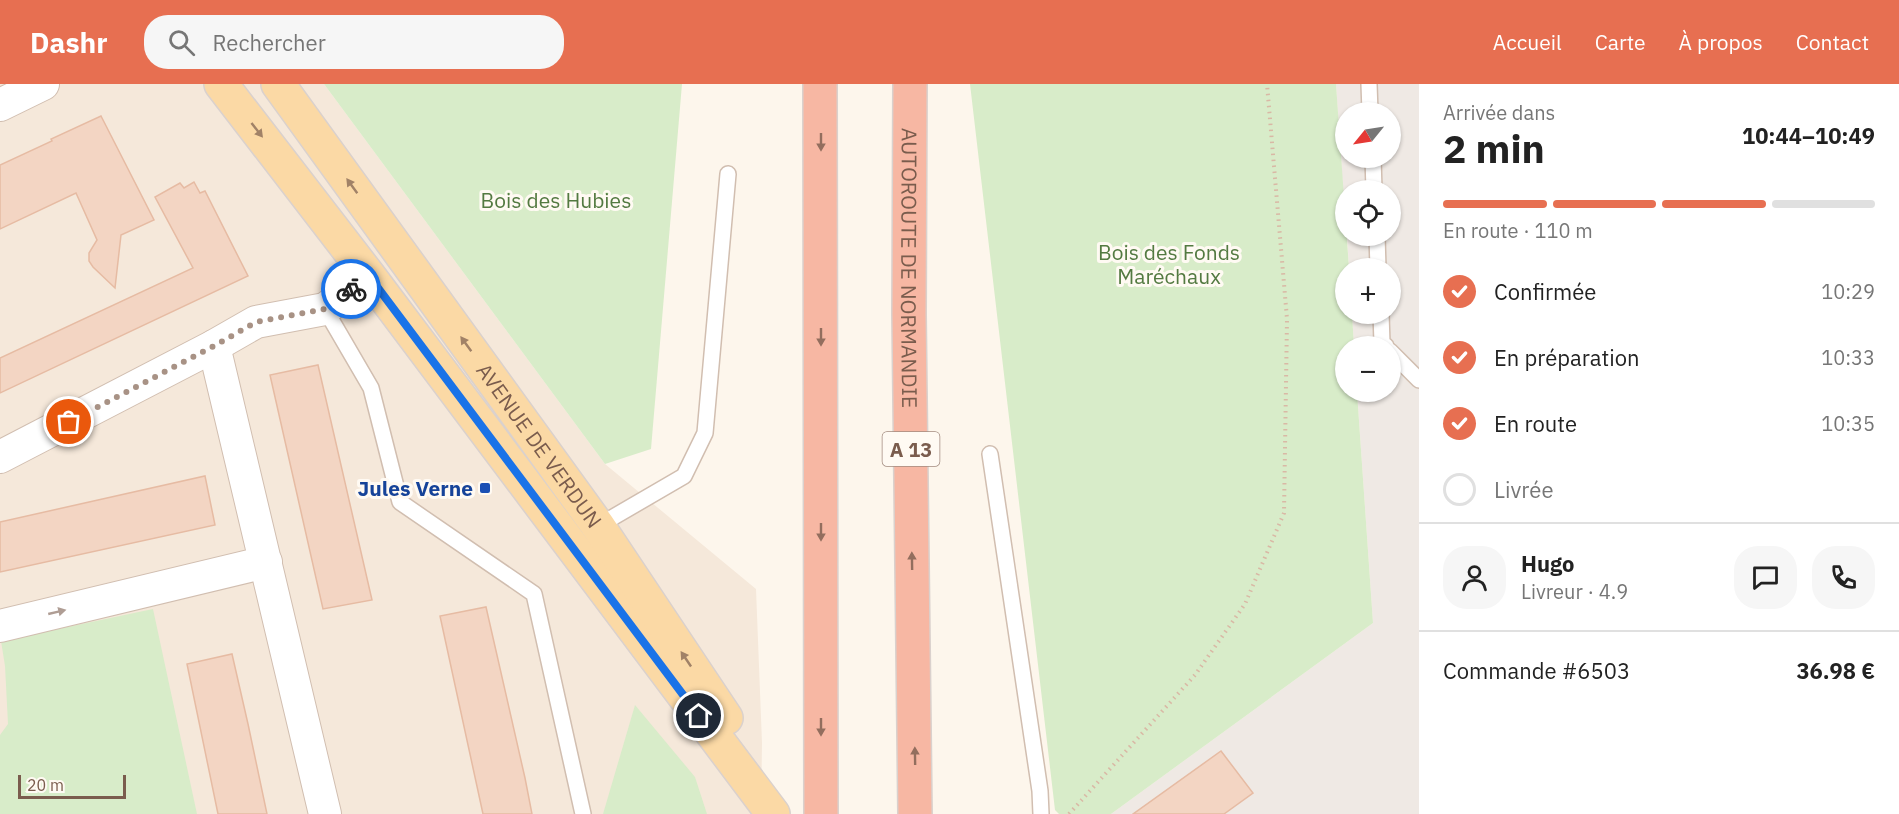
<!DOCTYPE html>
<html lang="fr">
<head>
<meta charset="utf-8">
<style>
	body { margin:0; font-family:"IBM Plex Sans",sans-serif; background:#f6f6f6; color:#222; height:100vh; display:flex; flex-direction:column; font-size:22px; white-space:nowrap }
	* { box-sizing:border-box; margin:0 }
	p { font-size:20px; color:#767676 }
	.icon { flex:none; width:33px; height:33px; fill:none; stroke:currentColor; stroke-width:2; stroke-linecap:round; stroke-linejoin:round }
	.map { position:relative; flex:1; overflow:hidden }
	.details { display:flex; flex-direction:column; background:#fff; width:480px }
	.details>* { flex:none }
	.needle { width:39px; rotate:240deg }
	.buttons { position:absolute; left:1335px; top:18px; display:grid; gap:12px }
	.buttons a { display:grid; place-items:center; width:66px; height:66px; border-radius:50%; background:#fff; box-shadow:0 2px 4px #0004; font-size:30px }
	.scale { position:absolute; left:18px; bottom:15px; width:108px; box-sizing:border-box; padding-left:6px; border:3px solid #7a5c4d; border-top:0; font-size:16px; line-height:21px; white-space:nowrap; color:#7a5c4d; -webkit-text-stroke:4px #fffaf3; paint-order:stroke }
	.pin { position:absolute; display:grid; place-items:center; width:51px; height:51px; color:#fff; margin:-26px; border:3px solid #fff; border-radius:50%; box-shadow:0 2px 6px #0007 }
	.courier { position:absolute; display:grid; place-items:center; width:60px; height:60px; margin:-30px; border:4px solid #1a73e8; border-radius:50%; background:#fff; color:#222; box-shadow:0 2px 8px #0007 }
	.headline em { font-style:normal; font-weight:700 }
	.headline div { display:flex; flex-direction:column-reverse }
	.headline { display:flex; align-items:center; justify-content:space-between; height:102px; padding:0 24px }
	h1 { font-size:39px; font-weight:700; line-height:45px }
	.bar { display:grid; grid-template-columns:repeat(4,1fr); gap:9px 6px; align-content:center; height:72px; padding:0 24px }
	.bar i { height:8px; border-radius:4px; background:#e0e0e0 }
	.bar .active { background:#e76f51 }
	.bar p { grid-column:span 4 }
	.line { display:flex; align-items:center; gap:15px; padding:0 24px; border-top:2px solid #e0e0e0 }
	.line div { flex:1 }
	.round { display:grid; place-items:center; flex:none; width:63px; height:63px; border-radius:24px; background:#f6f6f6 }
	ol { padding:0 24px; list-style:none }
	li { display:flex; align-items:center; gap:18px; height:66px }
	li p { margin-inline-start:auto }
	li .icon { padding:6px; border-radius:50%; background:#e76f51; color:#fff; stroke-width:4 }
	li:last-child { color:#767676 }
	li i { width:33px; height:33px; border:3px solid #e0e0e0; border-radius:50% }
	header { display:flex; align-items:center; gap:36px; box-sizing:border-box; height:84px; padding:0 30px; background:#e76f51; color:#fff }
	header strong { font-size:28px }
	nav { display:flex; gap:33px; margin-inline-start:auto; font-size:21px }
	.search { width:420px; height:54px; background:#f6f6f6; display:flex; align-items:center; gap:15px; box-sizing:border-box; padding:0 21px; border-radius:24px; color:#767676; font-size:22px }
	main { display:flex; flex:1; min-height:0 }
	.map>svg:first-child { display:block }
	.residential { fill:#f5e8da }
	.industrial { fill:#efe9e4; fill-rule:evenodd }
	.green { fill:#d8ecc9 }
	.building { fill:#f3d5c3; stroke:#e6bba3; stroke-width:1.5 }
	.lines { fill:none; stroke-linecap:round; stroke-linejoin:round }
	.lane-casing { stroke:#d1beb0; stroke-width:18 }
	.street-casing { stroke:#d1beb0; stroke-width:34 }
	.primary-casing { stroke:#dad1cd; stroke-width:36 }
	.highway-casing { stroke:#dad1cd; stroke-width:36 }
	.path { stroke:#d9b8a5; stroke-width:4; stroke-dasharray:1.5 4.5; stroke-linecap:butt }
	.lane { stroke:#fff; stroke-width:15 }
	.street { stroke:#fff; stroke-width:32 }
	.primary { stroke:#fbd9a5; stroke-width:33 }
	.highway { stroke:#f7b7a3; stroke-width:33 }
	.oneway { fill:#a18267 }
	.oneway2 { fill:#936e5e }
	.oneway3 { fill:#af9d94 }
	.done { stroke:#a89285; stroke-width:6; stroke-dasharray:0 10.8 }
	.route { stroke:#1a73e8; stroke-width:8 }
	.transit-dot { fill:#1a4fb4; stroke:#fffaf3; stroke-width:2 }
	.labels { text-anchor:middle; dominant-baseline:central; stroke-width:6; stroke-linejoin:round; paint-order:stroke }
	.shield { fill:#fffaf3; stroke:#a28b7f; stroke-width:1.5 }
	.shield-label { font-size:20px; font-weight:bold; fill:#7a5c4d }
	.park-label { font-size:21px; fill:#537a41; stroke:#fffaf3 }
	.street-label { font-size:21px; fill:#7a5c4d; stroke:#fffaf3 }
	.transit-label { font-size:21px; font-weight:bold; fill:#164399; stroke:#fffaf3; text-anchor:end }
</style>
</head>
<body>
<header>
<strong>Dashr</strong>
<div class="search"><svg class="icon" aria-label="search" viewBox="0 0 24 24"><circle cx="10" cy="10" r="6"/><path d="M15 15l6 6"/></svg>Rechercher</div>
<nav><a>Accueil</a><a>Carte</a><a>À propos</a><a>Contact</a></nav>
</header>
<main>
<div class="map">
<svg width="1419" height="730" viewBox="0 0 1419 730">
	<rect width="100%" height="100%" fill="#fdf6ec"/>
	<!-- residential -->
	<path class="residential" d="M0,0H324L605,380L756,505L762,659L761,730H0Z"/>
	<!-- industrial -->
	<path class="industrial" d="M1336,0H1419V730H1111L1373,539L1357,308H1390V262H1354L1352,230H1390V184H1349L1347,152H1390V106H1346L1345,136ZM1346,28H1390V74H1346Z"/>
	<!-- green -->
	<g class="green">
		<path d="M324,0H682L651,365L605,380Z"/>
		<path d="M970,0H1336L1349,184H1346V230H1352L1354,262H1346V308H1357L1373,539L1111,730H1059L1055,726Z"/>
		<path d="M153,525L197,730H0V651L8,640L5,582L1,557Z"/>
		<path d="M635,621L695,693L707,730H603Z"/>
	</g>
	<!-- building -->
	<g class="building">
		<path d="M101,32L154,136L121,151L115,204L93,183L89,177V169L97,156L76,109L0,145V81L52,57L51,55Z"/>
		<path d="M194,98L200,109L205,107L248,192L0,309V274L193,184L155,113L180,99L184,104Z"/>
		<path d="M318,281L372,516L323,525L270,291Z"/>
		<path d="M205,392L215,441L0,488V438Z"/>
		<path d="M486,523L525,694L532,730H483L440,532Z"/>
		<path d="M232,570L248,640L267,730H218L187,580Z"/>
		<path d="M1221,667L1253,709L1224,730H1133Z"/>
	</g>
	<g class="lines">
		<defs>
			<g id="lane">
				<path d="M1369,0L1370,28"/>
				<path d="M1373,74L1374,106"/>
				<path d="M1377,152L1378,184"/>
				<path d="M325,225L371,304L400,418L534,510L583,730"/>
				<path d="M1381,230L1382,259L1386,262"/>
				<path d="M1390,267L1419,296"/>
				<path d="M990,370L1040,707L1041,730"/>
				<path d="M598,442L684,392L705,349L728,90"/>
			</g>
			<g id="street">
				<path d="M0,21L43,0"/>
				<path d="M214,262L325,730"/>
				<path d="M0,373L214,262L256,238L325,225L369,192"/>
				<path d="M0,542L266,478"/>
			</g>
			<g id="primary">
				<path d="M221,0L369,192L773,730"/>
				<path id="s1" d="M278,0L598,442L726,634"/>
			</g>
			<g id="highway">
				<path d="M820,0L821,730"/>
				<path id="s2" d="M910,0L909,230L915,730"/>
			</g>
		</defs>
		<!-- lane casing -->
		<use href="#lane" class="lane-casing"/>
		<!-- street casing -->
		<use href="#street" class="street-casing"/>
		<!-- primary casing -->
		<use href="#primary" class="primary-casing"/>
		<!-- highway casing -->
		<use href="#highway" class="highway-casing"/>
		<!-- path -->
		<path class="path" d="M1069,730L1195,591L1245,520L1284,429L1287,235L1267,0"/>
		<!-- lane -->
		<use href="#lane" class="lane"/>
		<!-- street -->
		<use href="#street" class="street"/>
		<!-- primary -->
		<use href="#primary" class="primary"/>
		<!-- highway -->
		<use href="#highway" class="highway"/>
	</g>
	<!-- one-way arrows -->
	<defs><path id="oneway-solid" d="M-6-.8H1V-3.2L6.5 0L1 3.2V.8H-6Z" transform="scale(1.5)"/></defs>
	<g class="oneway">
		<use href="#oneway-solid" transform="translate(257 46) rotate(52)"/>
		<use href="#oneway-solid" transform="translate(352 102) rotate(-126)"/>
		<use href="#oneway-solid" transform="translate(466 260) rotate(-126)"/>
		<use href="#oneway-solid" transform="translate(686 575) rotate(-124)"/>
	</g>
	<g class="oneway2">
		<use href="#oneway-solid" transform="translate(821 58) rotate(90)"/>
		<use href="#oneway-solid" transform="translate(821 253) rotate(90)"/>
		<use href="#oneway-solid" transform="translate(821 448) rotate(90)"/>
		<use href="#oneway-solid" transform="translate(912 477) rotate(-91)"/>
		<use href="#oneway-solid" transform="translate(821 643) rotate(90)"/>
		<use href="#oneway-solid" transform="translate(915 672) rotate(-91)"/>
	</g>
	<use class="oneway3" href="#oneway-solid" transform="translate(57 528) rotate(-13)"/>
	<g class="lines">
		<!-- done -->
		<path class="done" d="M69,338L214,262L256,238L325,225L351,205"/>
		<!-- route -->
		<path class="route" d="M351,205L369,192L699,632"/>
	</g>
	<!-- markers -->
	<rect class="transit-dot" x="479" y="398" width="12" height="12" rx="3"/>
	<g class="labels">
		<!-- shield labels -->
		<rect class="shield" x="882.5" y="348" width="57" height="34" rx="4.5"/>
		<g class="shield-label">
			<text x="911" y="365">A 13</text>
		</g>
		<!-- park labels -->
		<g class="park-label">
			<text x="556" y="116">Bois des Hubies</text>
			<text x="1169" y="168">Bois des Fonds<tspan x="1169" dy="24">Maréchaux</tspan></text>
		</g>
		<!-- street labels -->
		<g class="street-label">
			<text stroke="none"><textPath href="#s2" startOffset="184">AUTOROUTE DE NORMANDIE</textPath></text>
			<text stroke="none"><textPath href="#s1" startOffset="446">AVENUE DE VERDUN</textPath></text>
		</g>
		<!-- transit labels -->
		<g class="transit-label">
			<text x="473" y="404">Jules Verne</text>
		</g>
	</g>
</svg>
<div class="buttons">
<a><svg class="needle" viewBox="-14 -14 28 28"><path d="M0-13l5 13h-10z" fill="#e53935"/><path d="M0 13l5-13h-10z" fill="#767676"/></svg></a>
<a><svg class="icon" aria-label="locate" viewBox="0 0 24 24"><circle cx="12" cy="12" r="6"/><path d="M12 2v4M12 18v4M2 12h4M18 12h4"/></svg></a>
<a>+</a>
<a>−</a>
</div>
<div class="scale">20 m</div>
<div class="pin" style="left:69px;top:338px;background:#ea580c"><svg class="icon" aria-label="bag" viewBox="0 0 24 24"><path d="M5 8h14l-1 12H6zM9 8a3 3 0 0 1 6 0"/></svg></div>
<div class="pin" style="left:699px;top:632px;background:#1f2937"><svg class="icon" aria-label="home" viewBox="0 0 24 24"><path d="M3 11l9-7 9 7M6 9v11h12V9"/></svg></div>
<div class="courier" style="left:351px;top:205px"><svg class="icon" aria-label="bike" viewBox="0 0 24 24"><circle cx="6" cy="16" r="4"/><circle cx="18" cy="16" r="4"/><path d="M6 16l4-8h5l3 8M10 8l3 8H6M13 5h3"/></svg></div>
</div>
<section class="details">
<div class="headline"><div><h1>2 min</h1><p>Arrivée dans</p></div><em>10:44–10:49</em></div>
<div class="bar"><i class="active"></i><i class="active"></i><i class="active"></i><i></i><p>En route · 110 m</p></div>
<ol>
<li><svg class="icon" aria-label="check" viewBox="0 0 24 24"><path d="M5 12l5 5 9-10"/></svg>Confirmée<p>10:29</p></li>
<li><svg class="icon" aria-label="check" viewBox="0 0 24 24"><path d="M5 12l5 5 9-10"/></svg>En préparation<p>10:33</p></li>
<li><svg class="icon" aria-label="check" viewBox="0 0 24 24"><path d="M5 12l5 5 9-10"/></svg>En route<p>10:35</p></li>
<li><i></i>Livrée</li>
</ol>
<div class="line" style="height:108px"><a class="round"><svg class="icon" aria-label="person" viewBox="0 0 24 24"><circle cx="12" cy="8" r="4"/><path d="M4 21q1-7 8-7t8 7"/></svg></a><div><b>Hugo</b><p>Livreur · 4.9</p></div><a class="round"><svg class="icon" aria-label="chat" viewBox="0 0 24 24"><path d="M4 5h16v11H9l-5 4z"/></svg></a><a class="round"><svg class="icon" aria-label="phone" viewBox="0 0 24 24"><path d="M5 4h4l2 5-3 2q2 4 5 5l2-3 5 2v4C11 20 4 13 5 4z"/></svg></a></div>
<div class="line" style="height:78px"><div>Commande #6503</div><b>36.98 €</b></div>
</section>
</main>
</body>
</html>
